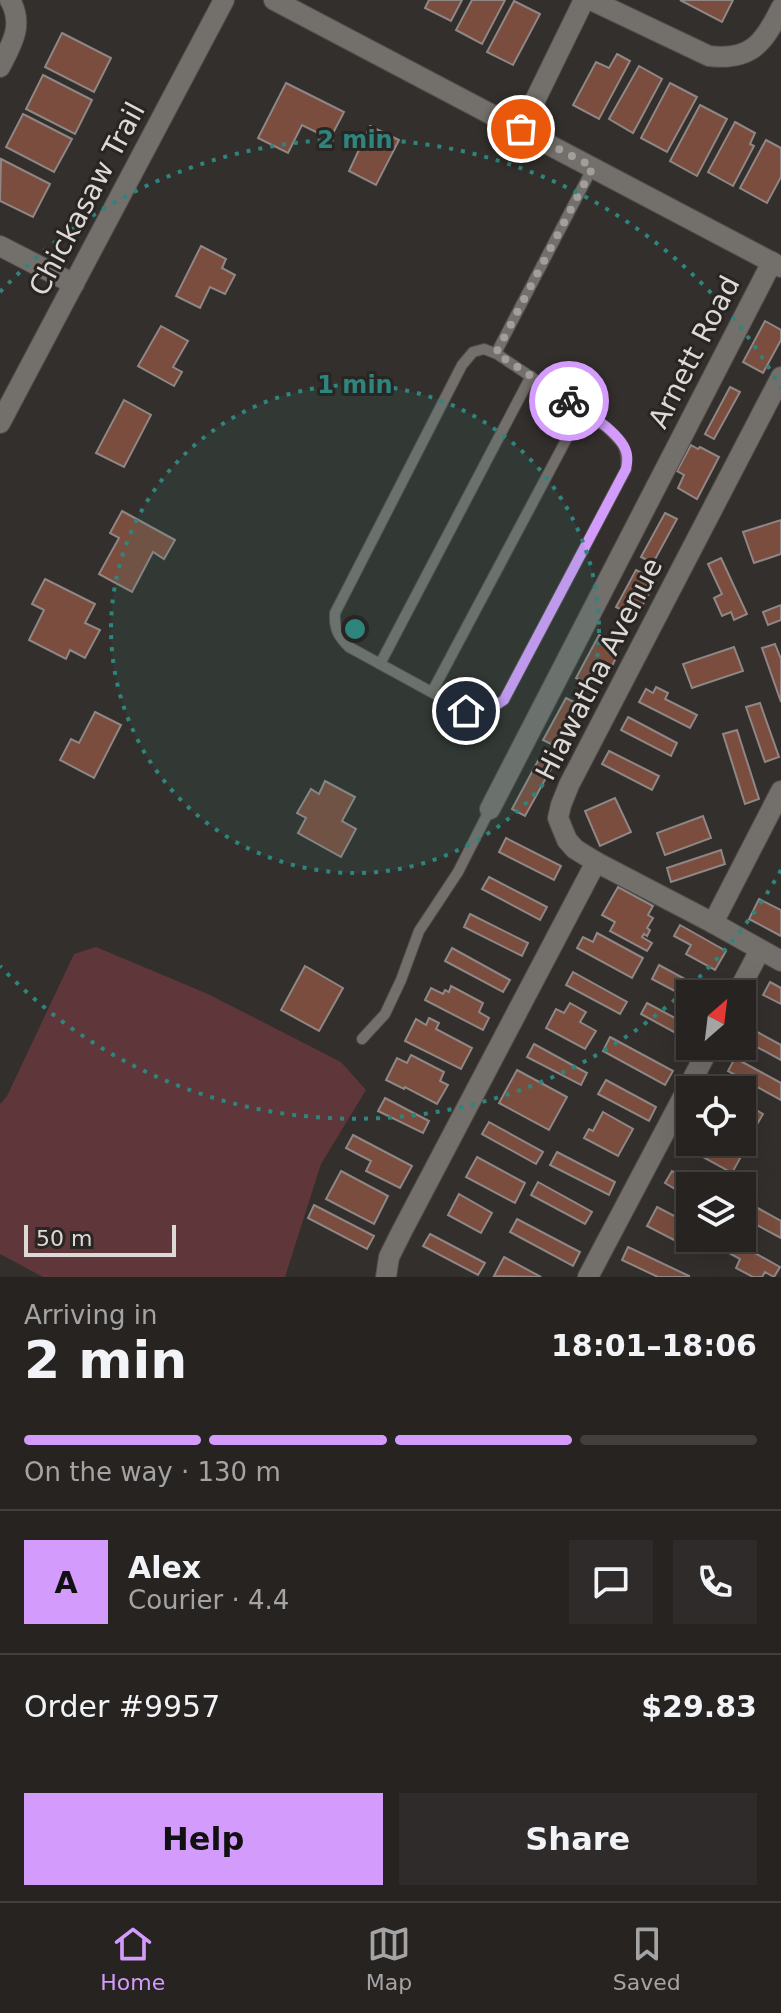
<!DOCTYPE html>
<html lang="en">
<head>
<meta charset="utf-8">
<style>
	body { margin:0; font-family:"DejaVu Sans",sans-serif; background:#2e2b2a; color:#f1f3f6; height:100vh; display:flex; flex-direction:column; font-size:30px; white-space:nowrap }
	* { box-sizing:border-box; margin:0 }
	p { font-size:26px; color:#a4a4a5 }
	.icon { flex:none; width:44px; height:44px; fill:none; stroke:currentColor; stroke-width:2; stroke-linecap:round; stroke-linejoin:round }
	.map { position:relative; height:1277px; overflow:hidden }
	.sheet { display:flex; flex-direction:column; background:#262321; flex:1 }
	.sheet>* { flex:none }
	.needle { width:52px; rotate:28deg }
	.fabs { position:absolute; left:676px; top:980px; display:grid; gap:16px }
	.fabs a { display:grid; place-items:center; width:80px; height:80px; border-radius:0px; background:#262321; box-shadow:0 8px 32px #0002,0 0 0 2px #42403f; font-size:40px }
	.scale { position:absolute; left:24px; bottom:20px; width:152px; box-sizing:border-box; padding-left:8px; border:4px solid #dcd9d7; border-top:0; font-size:22px; line-height:28px; white-space:nowrap; color:#dcd9d7; -webkit-text-stroke:6px #292522; paint-order:stroke }
	.pin { position:absolute; display:grid; place-items:center; width:68px; height:68px; color:#fff; margin:-34px; border:4px solid #fff; border-radius:50%; box-shadow:0 2px 8px #0007 }
	.courier { position:absolute; display:grid; place-items:center; width:80px; height:80px; margin:-40px; border:6px solid #d39cfc; border-radius:50%; background:#fff; color:#222; box-shadow:0 2px 10px #0007 }
	.headline em { font-style:normal; font-weight:800 }
	.headline div { display:flex; flex-direction:column-reverse }
	.headline { display:flex; align-items:center; justify-content:space-between; height:136px; padding:0 24px }
	h1 { font-size:52px; font-weight:800; line-height:60px }
	.bar { display:grid; grid-template-columns:repeat(4,1fr); gap:12px 8px; align-content:center; height:96px; padding:0 24px }
	.bar i { height:10px; border-radius:6px; background:#42403f }
	.bar .on { background:#d39cfc }
	.bar p { grid-column:span 4 }
	.line { display:flex; align-items:center; gap:20px; padding:0 24px; border-top:2px solid #42403f }
	.line div { flex:1 }
	.round { display:grid; place-items:center; flex:none; width:84px; height:84px; border-radius:0px; background:#2e2b2a }
	.cta { display:flex; gap:16px; margin-top:auto; padding:16px 24px }
	.cta a { flex:1; height:92px; border-radius:0px; background:#d39cfc; color:#111; font-size:32px; font-weight:800; line-height:92px; text-align:center }
	.cta a+a { background:#2e2b2a; color:#f1f3f6 }
	.dock { display:flex; justify-content:space-around; align-items:center; height:112px; border-top:2px solid #42403f; background:#262321; font-size:22px; color:#a4a4a5 }
	.dock a { display:grid; justify-items:center; gap:4px }
	.dock .on { color:#d39cfc }
	.map>svg:first-child { display:block }
	.green { fill:#5f3639 }
	.building { fill:#7a4d3e; stroke:#8e8786; stroke-width:2 }
	.lines { fill:none; stroke-linecap:round; stroke-linejoin:round }
	.lane-casing { stroke:#514d4b; stroke-width:12 }
	.street-casing { stroke:#514d4b; stroke-width:22 }
	.secondary-casing { stroke:#514d4b; stroke-width:22 }
	.lane { stroke:#736f6b; stroke-width:10 }
	.street { stroke:#736f6b; stroke-width:20 }
	.secondary { stroke:#736f6b; stroke-width:20 }
	.done { stroke:#a19e9b; stroke-width:8; stroke-dasharray:0 14.4 }
	.route { stroke:#d39cfc; stroke-width:10 }
	.ring { fill:none; stroke:#2e857e; stroke-width:4; stroke-dasharray:4 8 }
	.labels { text-anchor:middle; dominant-baseline:central; stroke-width:6; stroke-linejoin:round; paint-order:stroke }
	.street-label { font-size:28px; fill:#dcd9d7; stroke:#292522 }
	.centre { fill:#2e857e; stroke:#292522; stroke-width:4 }
	.ring-label { font-size:24px; text-anchor:middle; font-weight:bold; fill:#2e857e; stroke:#292522; stroke-width:6; stroke-linejoin:round; paint-order:stroke }
</style>
</head>
<body>
<div class="map">
<svg width="781" height="1277" viewBox="0 0 781 1277">
	<rect width="100%" height="100%" fill="#332f2c"/>
	<!-- green -->
	<path class="green" d="M96,947L208,994L341,1062L366,1090L321,1164L285,1277H43L0,1254V1104L7,1096L74,954Z"/>
	<!-- building -->
	<g class="building">
		<path d="M429,0H462L451,21L425,8Z"/>
		<path d="M472,0H505L482,44L456,30Z"/>
		<path d="M680,0H733L722,22Z"/>
		<path d="M514,1L540,14L513,65L487,52Z"/>
		<path d="M62,33L111,58L94,92L45,67Z"/>
		<path d="M617,54L630,61L599,119L573,105L596,62L609,68Z"/>
		<path d="M639,66L662,79L633,133L609,119Z"/>
		<path d="M43,75L92,100L75,134L26,109Z"/>
		<path d="M286,83L344,112L330,139L302,125L288,153L258,138Z"/>
		<path d="M670,83L697,97L667,152L641,138Z"/>
		<path d="M700,105L727,119L697,176L670,161Z"/>
		<path d="M23,114L72,139L54,172L6,147Z"/>
		<path d="M735,122L755,133L750,144L754,146L733,186L708,172Z"/>
		<path d="M370,126L399,140L376,185L349,171Z"/>
		<path d="M766,140L781,148V177L767,203L740,188Z"/>
		<path d="M1,159L50,184L33,217L0,201Z"/>
		<path d="M201,246L226,259L222,268L235,275L225,294L210,287L200,308L176,296Z"/>
		<path d="M765,321L781,330V340L763,373L743,362Z"/>
		<path d="M161,326L188,341L173,367L182,372L174,386L138,366Z"/>
		<path d="M730,387L740,392L714,439L705,434Z"/>
		<path d="M124,400L151,415L124,467L96,453Z"/>
		<path d="M691,445L698,449L700,447L719,457L697,499L678,488L684,475L677,471Z"/>
		<path d="M122,511L175,540L164,559L153,552L132,592L99,574L119,538L110,533Z"/>
		<path d="M665,513L677,519L653,563L641,557Z"/>
		<path d="M781,520V554L754,563L743,532Z"/>
		<path d="M721,558L747,614L734,620L731,612L722,616L714,598L722,594L708,564Z"/>
		<path d="M636,570L656,581L636,617L616,607Z"/>
		<path d="M45,579L95,604L85,623L100,630L85,658L70,650L66,659L29,640L44,610L32,604Z"/>
		<path d="M781,605V620L768,625L763,612Z"/>
		<path d="M599,635L612,642L608,651L617,656L608,674L598,669L589,685L576,678Z"/>
		<path d="M775,644L781,659V702L762,648Z"/>
		<path d="M734,647L743,671L692,688L683,664Z"/>
		<path d="M656,687L668,693L665,699L697,715L690,728L639,702L646,689L653,693Z"/>
		<path d="M566,698L580,705L557,747L543,740Z"/>
		<path d="M760,703L779,757L765,762L746,707Z"/>
		<path d="M95,712L121,725L94,778L60,760L71,739L79,743Z"/>
		<path d="M628,717L677,743L671,756L621,730Z"/>
		<path d="M737,730L759,799L745,804L723,734Z"/>
		<path d="M609,751L659,776L652,790L602,764Z"/>
		<path d="M539,759L552,767L525,816L512,809Z"/>
		<path d="M325,781L355,797L342,821L356,829L341,857L298,833L306,818L297,813L311,789L319,794Z"/>
		<path d="M615,798L631,832L600,846L585,811Z"/>
		<path d="M703,816L711,838L665,855L657,833Z"/>
		<path d="M506,838L561,866L554,880L499,852Z"/>
		<path d="M721,850L725,864L671,882L667,868Z"/>
		<path d="M489,877L547,907L540,920L482,889Z"/>
		<path d="M618,887L653,906L648,915L653,918L647,928L650,930L647,936L644,934L642,937L652,943L647,951L610,931L615,922L602,915Z"/>
		<path d="M759,899L781,910V936L749,919Z"/>
		<path d="M470,914L528,943L522,956L464,927Z"/>
		<path d="M680,925L726,951L715,970L686,954L691,945L674,936Z"/>
		<path d="M597,933L643,958L632,978L577,948L583,937L593,942Z"/>
		<path d="M452,948L510,980L503,992L445,961Z"/>
		<path d="M659,965L709,992L708,994H690V999L652,979Z"/>
		<path d="M305,966L343,988L319,1031L281,1010Z"/>
		<path d="M573,972L627,1002L620,1014L566,985Z"/>
		<path d="M770,982L781,988V1004L763,995Z"/>
		<path d="M451,986L483,1003L479,1012L489,1018L483,1030L425,1000L431,988L443,994L445,990L449,992Z"/>
		<path d="M570,1003L586,1012L580,1022L596,1031L585,1049L546,1028L556,1009L564,1013Z"/>
		<path d="M647,1003L690,1026L685,1038L641,1014Z"/>
		<path d="M429,1018L439,1023L436,1029L472,1048L461,1069L405,1041L416,1019L426,1025Z"/>
		<path d="M750,1028L781,1045V1060L744,1040Z"/>
		<path d="M610,1037L673,1071L665,1085L603,1051Z"/>
		<path d="M534,1044L587,1073L581,1085L527,1057Z"/>
		<path d="M411,1055L444,1072L440,1081L448,1085L437,1104L405,1087L404,1089L386,1080L397,1058L407,1063Z"/>
		<path d="M735,1058L781,1083V1100L728,1071Z"/>
		<path d="M517,1070L567,1097L549,1130L499,1103Z"/>
		<path d="M606,1080L656,1107L649,1121L598,1094Z"/>
		<path d="M728,1081L751,1094L746,1104L763,1114L752,1133L742,1128V1090H723Z"/>
		<path d="M385,1098L429,1121L423,1133L378,1111Z"/>
		<path d="M603,1112L633,1129L618,1156L584,1138L589,1129L593,1131Z"/>
		<path d="M489,1122L543,1152L536,1164L482,1134Z"/>
		<path d="M353,1135L412,1166L400,1188L366,1171L371,1161L346,1148Z"/>
		<path d="M697,1142H724L743,1153L732,1173L692,1151Z"/>
		<path d="M557,1152L615,1182L609,1195L550,1165Z"/>
		<path d="M477,1157L525,1183L515,1203L466,1177Z"/>
		<path d="M341,1171L388,1196L374,1224L326,1199Z"/>
		<path d="M672,1171L698,1186H690V1198L665,1183Z"/>
		<path d="M538,1182L592,1212L585,1224L531,1195Z"/>
		<path d="M459,1194L492,1213L481,1233L448,1215Z"/>
		<path d="M747,1202L781,1221V1238L742,1217V1212Z"/>
		<path d="M314,1205L374,1236L367,1249L308,1218Z"/>
		<path d="M657,1207L690,1224V1238H704L697,1252L647,1226Z"/>
		<path d="M517,1219L580,1252L573,1266L510,1232Z"/>
		<path d="M430,1234L485,1263L478,1275L423,1246Z"/>
		<path d="M725,1238H728L780,1267L774,1277L765,1272L762,1277H753L736,1268L740,1259L720,1248Z"/>
		<path d="M628,1247L689,1276V1277H658L622,1260Z"/>
		<path d="M504,1257L541,1277L494,1276Z"/>
	</g>
	<g class="lines">
		<defs>
			<g id="lane">
				<path d="M484,349L497,354L606,427C622,442 628,446 626,469L504,700C491,709 482,713 466,711L349,647C338,636 334,629 335,613L462,365L473,352Z"/>
				<path d="M496,353L593,167"/>
				<path d="M380,664L531,376"/>
				<path d="M432,692L582,410"/>
				<path d="M362,1039L385,1014L401,980L419,931L458,872L490,809"/>
			</g>
			<g id="street">
				<path d="M591,0L709,56C751,61 764,43 781,8"/>
				<path d="M0,67C12,44 24,25 10,0"/>
				<path d="M521,129L584,0"/>
				<path d="M0,246L74,284"/>
				<path d="M781,377L569,785L561,805L558,818L567,840L575,849L596,862L713,923L781,961"/>
				<path d="M490,809L772,262"/>
				<path d="M713,923L781,791"/>
				<path d="M737,994L760,950"/>
				<path d="M386,1277L389,1257L402,1231L596,862"/>
				<path d="M588,1277L710,1046"/>
			</g>
			<g id="secondary">
				<path d="M274,0L781,267"/>
				<path d="M0,423L224,0"/>
			</g>
		</defs>
		<!-- lane casing -->
		<use href="#lane" class="lane-casing"/>
		<!-- street casing -->
		<use href="#street" class="street-casing"/>
		<!-- secondary casing -->
		<use href="#secondary" class="secondary-casing"/>
		<!-- lane -->
		<use href="#lane" class="lane"/>
		<!-- street -->
		<use href="#street" class="street"/>
		<!-- secondary -->
		<use href="#secondary" class="secondary"/>
	</g>
	<g class="lines">
		<!-- done -->
		<path class="done" d="M521,129L593,167L496,353L569,401"/>
		<!-- route -->
		<path class="route" d="M466,711C482,713 491,709 504,700L626,469C627,464 628,460 627,455C624,434 586,412 569,401"/>
	</g>
	<!-- distance rings -->
	<circle cx="355" cy="629" r="244" fill="#2e857e" fill-opacity=".12"/>
	<g class="ring">
		<circle cx="355" cy="629" r="244"/>
		<path d="M781 870A489 489 0 0 1 0 966M0 292A489 489 0 0 1 781 388"/>
	</g>
	<g class="labels">
		<!-- street labels -->
		<g class="street-label">
			<text transform="translate(87 199) rotate(-62)">Chickasaw Trail</text>
			<text transform="translate(694 352) rotate(-63)">Arnett Road</text>
			<text transform="translate(599 669) rotate(-63)">Hiawatha Avenue</text>
		</g>
	</g>
	<circle cx="355" cy="629" r="12" class="centre"/>
	<g class="ring-label">
		<text x="355" y="148">2 min</text>
		<text x="355" y="393">1 min</text>
	</g>
</svg>
<div class="fabs">
<a><svg class="needle" viewBox="-14 -14 28 28"><path d="M0-13l5 13h-10z" fill="#e53935"/><path d="M0 13l5-13h-10z" fill="#a4a4a5"/></svg></a>
<a><svg class="icon" aria-label="locate" viewBox="0 0 24 24"><circle cx="12" cy="12" r="6"/><path d="M12 2v4M12 18v4M2 12h4M18 12h4"/></svg></a>
<a><svg class="icon" aria-label="layers" viewBox="0 0 24 24"><path d="M12 4l9 5-9 5-9-5zM3 14l9 5 9-5"/></svg></a>
</div>
<div class="scale">50 m</div>
<div class="pin" style="left:521px;top:129px;background:#ea580c"><svg class="icon" aria-label="bag" viewBox="0 0 24 24"><path d="M5 8h14l-1 12H6zM9 8a3 3 0 0 1 6 0"/></svg></div>
<div class="pin" style="left:466px;top:711px;background:#1f2937"><svg class="icon" aria-label="home" viewBox="0 0 24 24"><path d="M3 11l9-7 9 7M6 9v11h12V9"/></svg></div>
<div class="courier" style="left:569px;top:401px"><svg class="icon" aria-label="bike" viewBox="0 0 24 24"><circle cx="6" cy="16" r="4"/><circle cx="18" cy="16" r="4"/><path d="M6 16l4-8h5l3 8M10 8l3 8H6M13 5h3"/></svg></div>
</div>
<section class="sheet">
<div class="headline"><div><h1>2 min</h1><p>Arriving in</p></div><em>18:01–18:06</em></div>
<div class="bar"><i class="on"></i><i class="on"></i><i class="on"></i><i></i><p>On the way · 130 m</p></div>
<div class="line" style="height:144px"><b class="round" style="background:#d39cfc;color:#111">A</b><div><b>Alex</b><p>Courier · 4.4</p></div><a class="round"><svg class="icon" aria-label="chat" viewBox="0 0 24 24"><path d="M4 5h16v11H9l-5 4z"/></svg></a><a class="round"><svg class="icon" aria-label="phone" viewBox="0 0 24 24"><path d="M5 4h4l2 5-3 2q2 4 5 5l2-3 5 2v4C11 20 4 13 5 4z"/></svg></a></div>
<div class="line" style="height:104px"><div>Order #9957</div><b>$29.83</b></div>
<div class="cta"><a>Help</a><a>Share</a></div>
</section>
<nav class="dock">
<a class="on"><svg class="icon" aria-label="home" viewBox="0 0 24 24"><path d="M3 11l9-7 9 7M6 9v11h12V9"/></svg>Home</a>
<a><svg class="icon" aria-label="map" viewBox="0 0 24 24"><path d="M3 6l6-2 6 2 6-2v14l-6 2-6-2-6 2zM9 4v14M15 6v14"/></svg>Map</a>
<a><svg class="icon" aria-label="saved" viewBox="0 0 24 24"><path d="M7 4h10v16l-5-4-5 4z"/></svg>Saved</a>
</nav>
</body>
</html>
